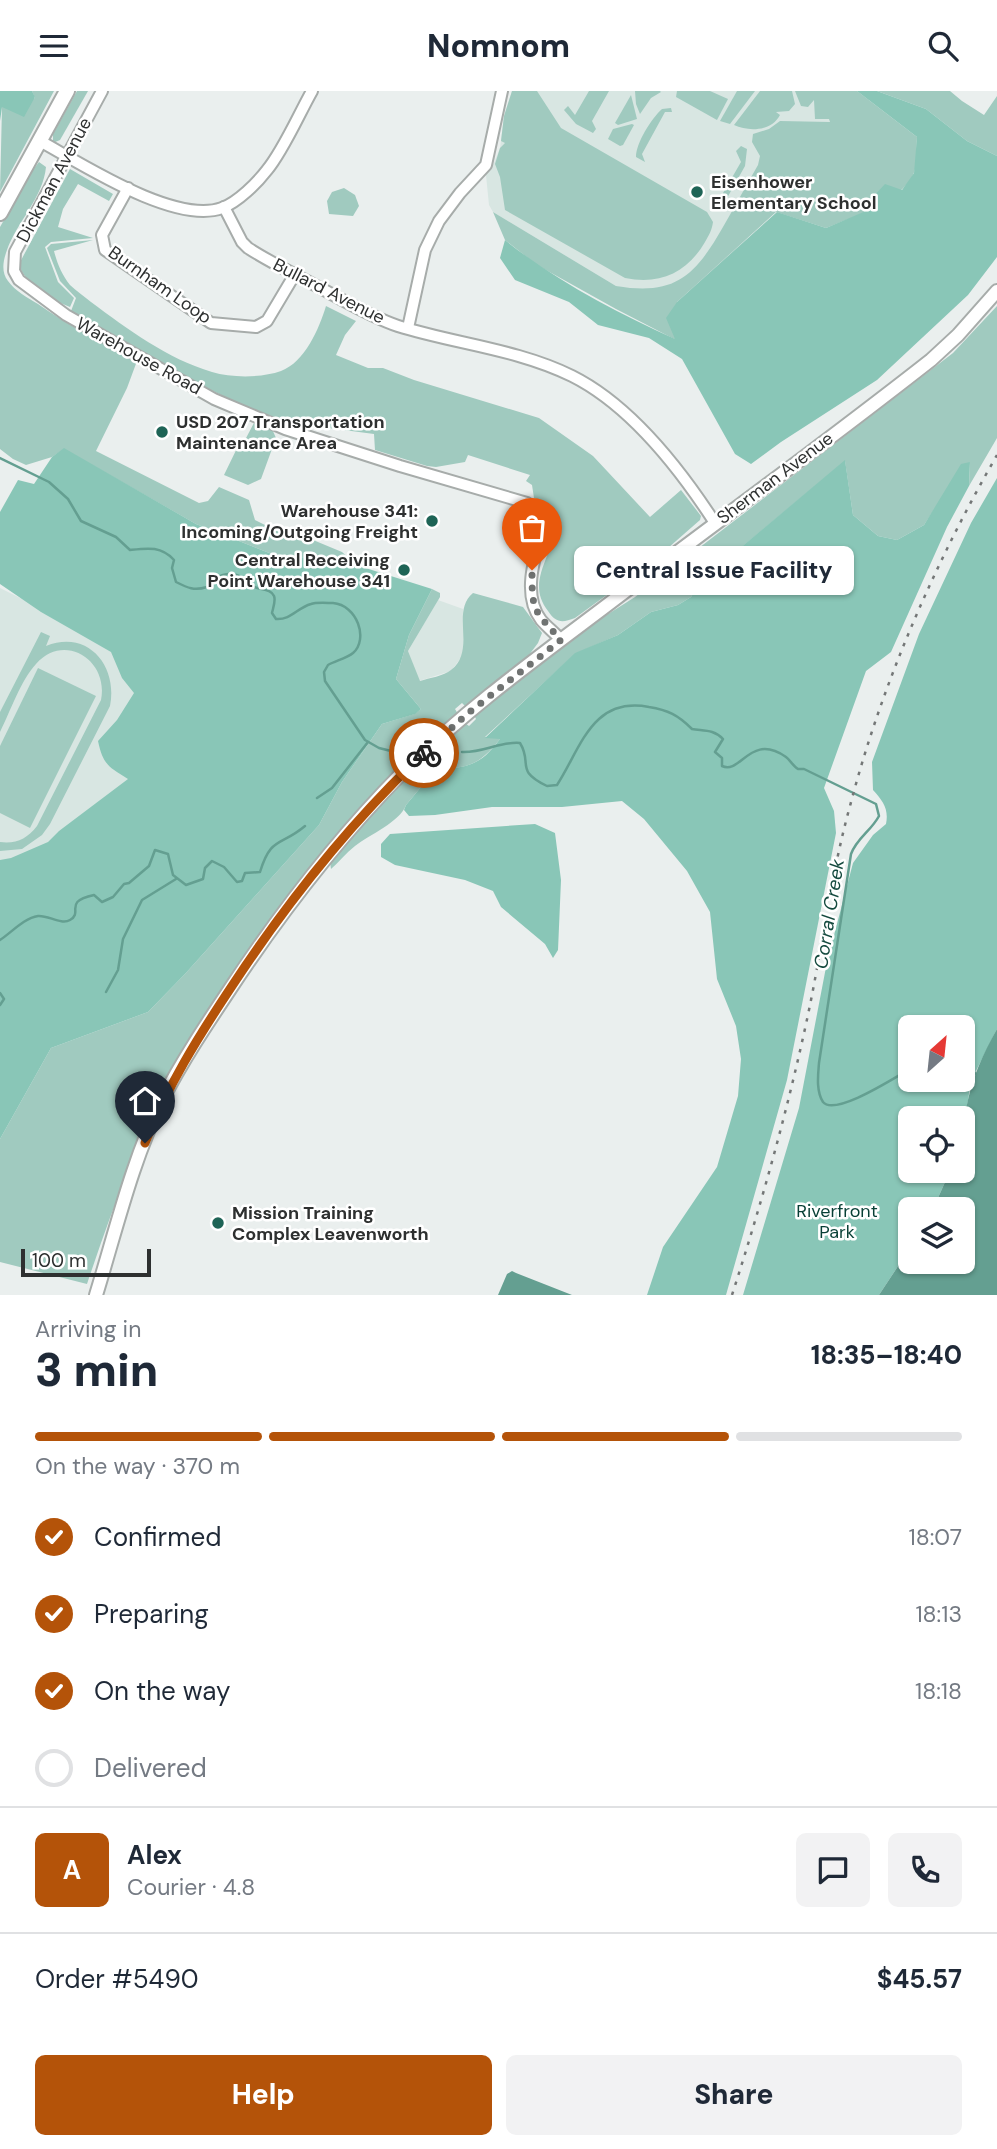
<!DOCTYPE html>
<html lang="en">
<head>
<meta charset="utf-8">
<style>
	body { margin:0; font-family:"DM Sans",sans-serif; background:#f2f2f3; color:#1f2937; height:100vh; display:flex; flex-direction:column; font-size:26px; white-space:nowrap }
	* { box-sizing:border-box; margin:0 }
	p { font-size:23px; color:#747a83 }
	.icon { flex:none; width:38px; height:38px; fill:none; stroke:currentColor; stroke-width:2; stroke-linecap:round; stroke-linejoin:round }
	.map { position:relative; height:1204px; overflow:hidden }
	.drawer { display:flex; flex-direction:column; background:#fff; flex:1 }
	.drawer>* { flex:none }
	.needle { width:46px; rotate:27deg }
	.buttons { position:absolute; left:898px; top:924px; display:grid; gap:14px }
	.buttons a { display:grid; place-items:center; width:77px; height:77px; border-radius:10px; background:#fff; box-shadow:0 2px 5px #0004; font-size:35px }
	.scale { position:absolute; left:21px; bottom:18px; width:130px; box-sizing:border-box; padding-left:7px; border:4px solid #2e3030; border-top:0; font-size:19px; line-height:24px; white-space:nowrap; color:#2e3030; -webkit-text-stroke:5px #fff; paint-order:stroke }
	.pin { position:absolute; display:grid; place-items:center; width:60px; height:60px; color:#fff; margin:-72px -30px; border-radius:50% 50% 50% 0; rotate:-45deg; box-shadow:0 0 7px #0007 }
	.pin .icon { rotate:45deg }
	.courier { position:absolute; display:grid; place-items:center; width:70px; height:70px; margin:-35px; border:5px solid #b45309; border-radius:50%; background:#fff; color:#222; box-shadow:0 2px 9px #0007 }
	.bubble { position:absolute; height:49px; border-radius:10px; background:#fff; box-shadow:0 2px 5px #0004; font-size:23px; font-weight:800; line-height:49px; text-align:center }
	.head em { font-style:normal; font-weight:800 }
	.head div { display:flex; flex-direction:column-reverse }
	.head { display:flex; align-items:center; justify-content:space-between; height:119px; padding:0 35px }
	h1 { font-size:46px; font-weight:800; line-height:52px }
	.bar { display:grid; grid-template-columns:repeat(4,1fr); gap:10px 7px; align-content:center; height:84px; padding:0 35px }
	.bar i { height:9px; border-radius:5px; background:#e0e1e3 }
	.bar .on { background:#b45309 }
	.bar p { grid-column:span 4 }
	.line { display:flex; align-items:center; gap:18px; padding:0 35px; border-top:2px solid #e0e1e3 }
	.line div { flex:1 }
	.round { display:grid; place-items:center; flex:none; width:74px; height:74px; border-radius:10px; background:#f2f2f3 }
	ol { padding:0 35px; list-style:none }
	li { display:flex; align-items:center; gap:21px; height:77px }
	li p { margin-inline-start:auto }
	li .icon { padding:7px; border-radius:50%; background:#b45309; color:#fff; stroke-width:4 }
	li:last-child { color:#747a83 }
	li i { width:38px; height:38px; border:4px solid #e0e1e3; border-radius:50% }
	.action { display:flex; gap:14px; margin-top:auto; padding:14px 35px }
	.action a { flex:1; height:80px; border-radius:10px; background:#b45309; color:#fff; font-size:28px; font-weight:800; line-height:80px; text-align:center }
	.action a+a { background:#f2f2f3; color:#1f2937 }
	header { display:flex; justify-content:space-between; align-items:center; height:91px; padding:0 35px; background:#fff; font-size:32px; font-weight:800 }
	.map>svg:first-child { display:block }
	.built { fill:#d8e6e2 }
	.green { fill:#a0cabf }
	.forest { fill:#89c6b7; fill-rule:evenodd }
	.water { fill:#649f91 }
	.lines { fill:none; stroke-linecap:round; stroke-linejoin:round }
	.stream { stroke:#649f91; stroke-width:2.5 }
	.minor-casing { stroke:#a7acaa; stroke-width:14 }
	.tertiary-casing { stroke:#a7acaa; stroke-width:16 }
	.secondary-casing { stroke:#a7acaa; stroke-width:18 }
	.minor { stroke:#fff; stroke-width:10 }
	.tertiary { stroke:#fff; stroke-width:12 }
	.secondary { stroke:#fff; stroke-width:14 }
	.rail { stroke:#747777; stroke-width:2.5; stroke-dasharray:3.5 7; stroke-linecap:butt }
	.done { stroke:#707372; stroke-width:7; stroke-dasharray:0 12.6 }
	.route { stroke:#b45309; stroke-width:9 }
	.poi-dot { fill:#1e6456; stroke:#fff; stroke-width:2.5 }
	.labels { text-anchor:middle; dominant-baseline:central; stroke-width:5; stroke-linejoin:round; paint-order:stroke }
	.street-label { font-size:18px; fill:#2e3030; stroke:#fff }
	.poi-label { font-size:18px; font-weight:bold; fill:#2e3030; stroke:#fff; text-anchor:start }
	.park-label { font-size:18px; fill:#073f35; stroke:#fff }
	.water-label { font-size:19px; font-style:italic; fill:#154a3f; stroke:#fff }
</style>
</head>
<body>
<header><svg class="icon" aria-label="menu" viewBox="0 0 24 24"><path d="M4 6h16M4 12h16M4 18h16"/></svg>Nomnom<svg class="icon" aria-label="search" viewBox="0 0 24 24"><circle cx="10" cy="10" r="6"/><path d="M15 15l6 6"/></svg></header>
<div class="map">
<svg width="997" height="1204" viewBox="0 0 997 1204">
	<rect width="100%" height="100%" fill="#eaefee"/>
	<!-- built -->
	<g class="built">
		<path d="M512,0H877L705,194L663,209L616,195L493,121L489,114L486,84L494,72L500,57L504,25Z"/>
		<path d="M0,497L125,559L154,596L139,702L0,819Z"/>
		<path d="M438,509L463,518V564L451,580L419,590L408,560Z"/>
	</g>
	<!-- green -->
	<g class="green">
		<path d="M32,0H54L0,101L2,16L35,7Z"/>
		<path d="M77,0H88L60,49L53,52V43Z"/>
		<path d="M512,0H537L561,37L707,121L713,131C712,139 709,144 705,151C687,182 660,194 625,187L505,119L500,86L495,73L500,57L505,52L501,50L504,25Z"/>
		<path d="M589,0H609L592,30L596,38L593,42L576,33L564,19L568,15L575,24Z"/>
		<path d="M635,0H660L661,1L651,7L640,23L636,13Z"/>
		<path d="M677,0H710L728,8L717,29L676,6Z"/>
		<path d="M737,0H755L730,33L720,30Z"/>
		<path d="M760,0H792L795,13L789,20L776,21L780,24C772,40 749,41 734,34Z"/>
		<path d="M795,0H857L917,46C916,57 918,74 913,84C900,111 852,126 826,137L776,121L677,211L676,249L616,218L537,174L505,149L493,121L616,195C675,205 695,185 723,136C735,115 746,95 758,74L760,65L752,51L753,43L769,38L780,30L830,31L829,28H815L814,9L808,16L801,15Z"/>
		<path d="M877,0H950L962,10L984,24L997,5V65L967,50L926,18Z"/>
		<path d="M631,4L637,28L618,34L615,32Z"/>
		<path d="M671,17L672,21H665L642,63L645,71L636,66C636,52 651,28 662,18Z"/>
		<path d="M632,33L634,34L623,54L620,55L608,48L613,38Z"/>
		<path d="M741,55L747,58L745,75L722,116L712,109L714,107L719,109L741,71L736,60Z"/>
		<path d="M39,71L46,76C43,107 17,131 7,159C3,170 1,181 8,190C15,200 28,207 38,213C69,235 103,252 137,270L127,297L96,360L199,412L208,410L219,396L249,409L255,429L283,443L289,439L342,461L358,475L337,468L277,465L196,433L64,358L52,366L26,374L13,368L0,358V136L32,80Z"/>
		<path d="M70,78L113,103L109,110L78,93L63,118L58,136L93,147L51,151L45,156L58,191L74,207L70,216C52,209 24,193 19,173Z"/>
		<path d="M344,97L355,104L359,115L353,125L329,123L327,110L332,101Z"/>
		<path d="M93,149L54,160C57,172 62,184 70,194C76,200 84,205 91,211C127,238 168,268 212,281C232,287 261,287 281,280C305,271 319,238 326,215L356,230L345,244L336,264L368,277H383L414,289L539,327L593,365L650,426L681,399L701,425L700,429L652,471L575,527C562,532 556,532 548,520C524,489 556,464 554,432C554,425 550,418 546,412L534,407L532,394L526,390L530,384L468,364L465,371L436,376L427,375L375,359L374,343L306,334L305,337C221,311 146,265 71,220L76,207L60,190L47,157L51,153Z"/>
		<path d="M997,215V347L969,395L970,371L941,408L924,434L897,449L878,445L853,424L845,370L701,490L691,506L678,514L651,521L618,544L575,563L485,646L501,647C479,674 470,677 436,678L406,714C400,731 369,744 355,755C346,762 339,771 331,778L330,770L387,706L465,632L469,635L476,628L474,624L605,525L635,506L953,262Z"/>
		<path d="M255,330L272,338L276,347L261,388L248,394L224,384L241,349H245Z"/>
		<path d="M432,498L440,502V506L408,560L420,590C429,587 444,585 451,579C477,559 450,521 473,502L523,516L542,542L538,552L526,568L466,616L462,612L455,618L458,623C368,705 298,784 230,887C215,910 198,933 184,958C144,1033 114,1112 87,1193L0,1171V1048L51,957L148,921L185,883L319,734L342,691L382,633L414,623L421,618L396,588L409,544Z"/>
		<path d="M41,541L50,545L46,555C88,538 118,575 110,615L50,733L42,744L22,758L0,760V751C16,753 27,748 37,735L101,609C109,569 64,541 36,573C21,589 10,621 0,641V621Z"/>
		<path d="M38,577L96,605L30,737L0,722V655Z"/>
	</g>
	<!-- forest -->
	<g class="forest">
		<path d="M0,0H32L35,6L24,26L2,16L0,30Z"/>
		<path d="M857,0H877L926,18L967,50L997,65V166L968,204L877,289L781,351L751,373L735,363L682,268L649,247L598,234L569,211L515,189L500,167L505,149C556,190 616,221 675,248L666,227L677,211L777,121L826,137L875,116L870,109L885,93L902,99L914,82L917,46Z"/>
		<path d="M64,357L196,433L277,465L337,468L432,498L409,544L396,588L421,618L415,623L382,633L342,691L319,734L185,883L148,921L51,957L0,1048V769L11,767L48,751L59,740L128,688C109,676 103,674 98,650L117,629L134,602L122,587L111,561L41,521L0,493V421L18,389L34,393L52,366Z"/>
		<path d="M845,369L853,424L878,445L897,449L924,434L961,373L970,371L969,395L947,436L891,561L866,580L824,697L834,720L836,742L787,989L726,1204H647L663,1156L717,1076L738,1005L741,968L736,935L717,888L710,821L687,780L644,728L622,710L562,716H492L435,724L409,725L404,719L406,714L436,678C468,677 481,674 500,648L485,647L575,562L618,544L651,521L678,514L691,506L701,490Z"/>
		<path d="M997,387V938L971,990L963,1042L962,1027H910V1080H950L933,1118H910V1157L879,1204H743L799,1017L827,871L853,772L873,744L886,733C889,718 883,710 873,699L872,671L919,543L971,432ZM910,936H962V989H910Z"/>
		<path d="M535,733L555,742L561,789L558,859L553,867L545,853L501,816L493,800L465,789L395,774L381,766V753L390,743Z"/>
	</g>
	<!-- water -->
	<g class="water">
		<path d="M997,938V1204H879L910,1157V1171H962V1118H933L950,1080H962C962,1021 968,990 997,938Z"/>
		<path d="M512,1180L516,1182L572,1204H498L507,1183Z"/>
	</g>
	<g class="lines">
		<!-- stream -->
		<g class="stream">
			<path d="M0,367L49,391L68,408L81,430L116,446L130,459C148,457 161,455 174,469L172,477L176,491C188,497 194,500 207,496C214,486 229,478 241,486C246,490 248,494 254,496C261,499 271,498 274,505C276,510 273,517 272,522L276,528C291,529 297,517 311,513C316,511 327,512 333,512C357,514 369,548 353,562C347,567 335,570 328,574L324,581L325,590L365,649L379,657L391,660"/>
			<path d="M462,661C483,662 501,650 520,652C533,673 514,679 547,695L557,694C581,657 592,605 649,616C668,619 678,624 692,638C703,640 714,638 723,648L715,661L722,667V675C741,684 750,641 786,666C790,669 793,675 798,678H804L876,713L879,725C871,740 857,747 851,763L819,972C818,984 816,1000 823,1011C835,1026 897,985 910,978"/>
			<path d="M317,707L332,697L368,651"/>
			<path d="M0,849C11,842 24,827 38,825C48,824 61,834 70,829C84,821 62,811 94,804L102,811L113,806L124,793L129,792L149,775L155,759L168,763L173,784L186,794L203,788L205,777L212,770L224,776L237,791L242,790L245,782L260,781C271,745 280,756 305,735"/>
			<path d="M106,901L118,879L123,848L142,809L176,788"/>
			<path d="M0,902L4,908L0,914"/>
			<path d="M962,972L976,983"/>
		</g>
		<defs>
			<g id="minor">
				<path d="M102,0L15,161L14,180L19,189L66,224L214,308L285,338L400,375L527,412L545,431C537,459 520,502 541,529C547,536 555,542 561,549"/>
				<path d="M40,50C82,73 175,134 222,117C238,111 257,92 267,79C283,60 299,23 312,0"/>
				<path d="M128,97L102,144L105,159L211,232L256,236L267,230L295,183"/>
				<path d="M224,116L242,151L248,157C271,172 297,184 322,198C347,211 371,226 398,235C456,253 517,258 572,285C630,314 680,378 715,432"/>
				<path d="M408,237L425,159L439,130L460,102L486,74L502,0"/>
			</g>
			<path id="tertiary" d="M96,1204C116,1139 132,1070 162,1009C182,970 206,934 230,898C281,821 337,748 402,682C463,621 533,570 602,518C711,435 823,354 931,269L958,244L997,200"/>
			<path id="secondary" d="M0,122L67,0"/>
		</defs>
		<!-- minor casing -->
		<use href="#minor" class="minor-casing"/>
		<!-- tertiary casing -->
		<use href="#tertiary" class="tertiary-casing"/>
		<!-- secondary casing -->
		<use href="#secondary" class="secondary-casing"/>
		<!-- minor -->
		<use href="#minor" class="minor"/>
		<!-- tertiary -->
		<use href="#tertiary" class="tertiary"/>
		<!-- secondary -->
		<use href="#secondary" class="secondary"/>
		<!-- rail -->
		<path class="rail" d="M732,1204C761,1114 786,1025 806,933C822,860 830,787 850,715C882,592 934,474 997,364"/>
	</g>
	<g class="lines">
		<!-- done -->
		<path class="done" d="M424,662L467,623L561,549C533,518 532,521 532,479"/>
		<!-- route -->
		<path class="route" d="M145,1052C167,996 198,946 232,895C288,810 350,732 424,662"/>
	</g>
	<!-- markers -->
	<g class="poi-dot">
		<circle cx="697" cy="101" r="7"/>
		<circle cx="162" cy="341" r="7"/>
		<circle cx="432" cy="430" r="7"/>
		<circle cx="404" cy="479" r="7"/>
		<circle cx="218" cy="1132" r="7"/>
	</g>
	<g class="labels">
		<!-- street labels -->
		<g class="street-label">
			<text transform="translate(54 89) rotate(-62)">Dickman Avenue</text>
			<text transform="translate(160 194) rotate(35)">Burnham Loop</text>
			<text transform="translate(329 200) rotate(27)">Bullard Avenue</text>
			<text transform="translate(139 265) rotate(29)">Warehouse Road</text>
			<text transform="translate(775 387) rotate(-37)">Sherman Avenue</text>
		</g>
		<!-- poi labels -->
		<g class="poi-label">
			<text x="711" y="91">Eisenhower<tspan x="711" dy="21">Elementary School</tspan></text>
			<text x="176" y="331">USD 207 Transportation<tspan x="176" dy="21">Maintenance Area</tspan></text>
			<text x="418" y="420" text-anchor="end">Warehouse 341:<tspan x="418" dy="21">Incoming/Outgoing Freight</tspan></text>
			<text x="390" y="469" text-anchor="end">Central Receiving<tspan x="390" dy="21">Point Warehouse 341</tspan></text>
			<text x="232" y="1122">Mission Training<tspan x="232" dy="21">Complex Leavenworth</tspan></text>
		</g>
		<!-- park labels -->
		<g class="park-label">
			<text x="837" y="1120">Riverfront<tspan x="837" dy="21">Park</tspan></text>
		</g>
		<!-- water labels -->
		<g class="water-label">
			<text transform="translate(829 823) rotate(-81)">Corral Creek</text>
		</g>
	</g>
</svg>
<div class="buttons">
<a><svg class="needle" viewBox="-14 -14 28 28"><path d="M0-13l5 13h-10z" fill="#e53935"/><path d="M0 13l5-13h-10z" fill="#747a83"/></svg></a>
<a><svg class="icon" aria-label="locate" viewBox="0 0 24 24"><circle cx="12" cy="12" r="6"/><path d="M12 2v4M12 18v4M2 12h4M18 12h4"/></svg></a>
<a><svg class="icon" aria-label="layers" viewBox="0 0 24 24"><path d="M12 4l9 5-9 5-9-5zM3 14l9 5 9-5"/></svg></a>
</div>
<div class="scale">100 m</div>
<div class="pin" style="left:532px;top:479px;background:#ea580c"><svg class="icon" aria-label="bag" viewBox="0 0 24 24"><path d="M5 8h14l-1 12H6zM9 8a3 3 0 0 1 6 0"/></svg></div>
<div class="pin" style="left:145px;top:1052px;background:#1f2937"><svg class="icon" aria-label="home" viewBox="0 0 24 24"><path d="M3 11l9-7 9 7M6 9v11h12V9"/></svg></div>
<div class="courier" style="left:424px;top:662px"><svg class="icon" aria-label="bike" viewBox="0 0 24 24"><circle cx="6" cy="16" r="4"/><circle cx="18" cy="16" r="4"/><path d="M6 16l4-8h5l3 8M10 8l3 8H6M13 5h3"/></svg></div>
<div class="bubble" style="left:574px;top:455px;width:280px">Central Issue Facility</div>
</div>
<section class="drawer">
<div class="head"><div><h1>3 min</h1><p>Arriving in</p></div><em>18:35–18:40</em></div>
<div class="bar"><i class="on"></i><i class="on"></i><i class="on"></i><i></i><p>On the way · 370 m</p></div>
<ol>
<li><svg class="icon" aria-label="check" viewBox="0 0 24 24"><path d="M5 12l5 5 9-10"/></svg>Confirmed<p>18:07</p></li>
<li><svg class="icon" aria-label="check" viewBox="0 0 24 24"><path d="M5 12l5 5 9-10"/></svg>Preparing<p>18:13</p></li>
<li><svg class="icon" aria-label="check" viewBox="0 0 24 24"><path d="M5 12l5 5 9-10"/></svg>On the way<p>18:18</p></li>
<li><i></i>Delivered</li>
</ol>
<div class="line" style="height:126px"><b class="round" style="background:#b45309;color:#fff">A</b><div><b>Alex</b><p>Courier · 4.8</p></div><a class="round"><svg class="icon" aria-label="chat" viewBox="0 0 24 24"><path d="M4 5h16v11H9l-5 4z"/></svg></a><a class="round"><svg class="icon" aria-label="phone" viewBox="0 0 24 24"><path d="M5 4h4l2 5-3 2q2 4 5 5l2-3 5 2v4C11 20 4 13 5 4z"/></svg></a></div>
<div class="line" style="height:91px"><div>Order #5490</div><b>$45.57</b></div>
<div class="action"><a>Help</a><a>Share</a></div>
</section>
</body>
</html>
